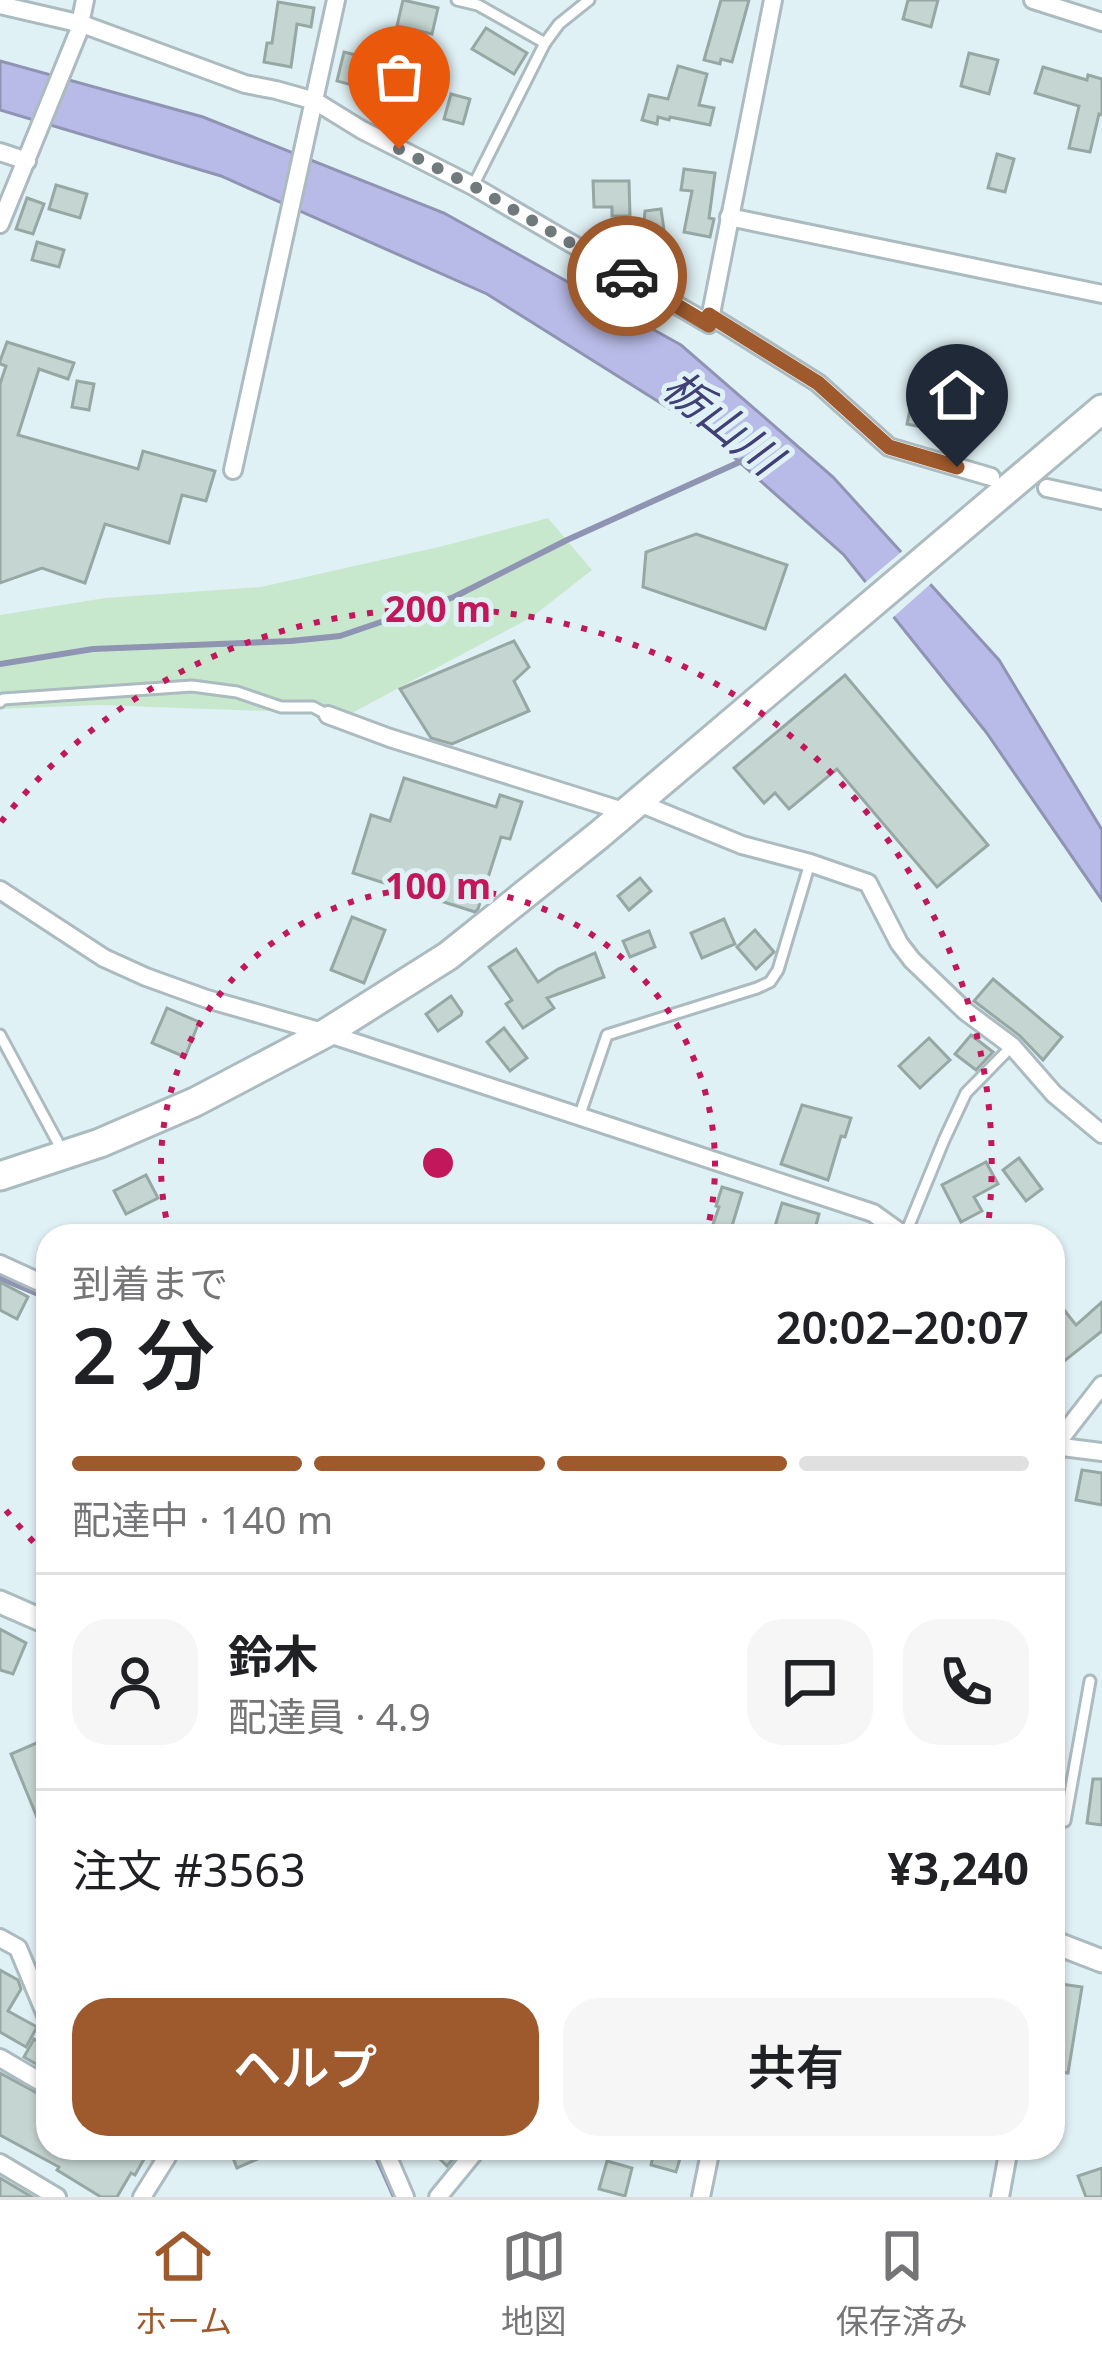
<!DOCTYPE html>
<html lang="ja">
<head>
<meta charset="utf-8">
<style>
	body { margin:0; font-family:"Noto Sans","Noto Sans JP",sans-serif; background:#f6f6f6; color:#202124; height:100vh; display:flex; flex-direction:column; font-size:45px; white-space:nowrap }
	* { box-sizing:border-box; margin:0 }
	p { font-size:39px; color:#757577 }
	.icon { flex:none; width:66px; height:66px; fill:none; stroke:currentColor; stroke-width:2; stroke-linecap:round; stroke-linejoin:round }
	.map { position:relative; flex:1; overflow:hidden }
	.sheet { position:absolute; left:36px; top:1224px; width:1029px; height:936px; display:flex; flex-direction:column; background:#fff; border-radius:36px; box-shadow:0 3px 9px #0004 }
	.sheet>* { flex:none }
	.pin { position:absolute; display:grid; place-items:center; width:102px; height:102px; color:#fff; margin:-123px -51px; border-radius:50% 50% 50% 0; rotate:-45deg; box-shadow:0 0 12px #0007 }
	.pin .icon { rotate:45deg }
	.courier { position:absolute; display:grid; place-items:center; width:120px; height:120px; margin:-60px; border:9px solid #9e592c; border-radius:50%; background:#fff; color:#222; box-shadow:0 3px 15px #0007 }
	.headline em { font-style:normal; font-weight:600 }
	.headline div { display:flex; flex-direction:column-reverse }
	.headline { display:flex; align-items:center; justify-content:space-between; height:204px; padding:0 36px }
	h1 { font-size:78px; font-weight:600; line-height:90px }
	.bar { display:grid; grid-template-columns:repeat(4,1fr); gap:18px 12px; align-content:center; height:144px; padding:0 36px }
	.bar i { height:15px; border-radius:9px; background:#e0e0e0 }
	.bar .active { background:#9e592c }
	.bar p { grid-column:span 4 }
	.line { display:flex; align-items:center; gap:30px; padding:0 36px; border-top:3px solid #e0e0e0 }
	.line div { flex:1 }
	.round { display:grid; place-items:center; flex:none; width:126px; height:126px; border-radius:36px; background:#f6f6f6 }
	.cta { display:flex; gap:24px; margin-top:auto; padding:24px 36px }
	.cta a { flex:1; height:138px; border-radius:36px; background:#9e592c; color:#fff; font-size:48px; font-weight:600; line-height:138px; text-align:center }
	.cta a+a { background:#f6f6f6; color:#202124 }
	.menu { display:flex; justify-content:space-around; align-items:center; height:168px; border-top:3px solid #e0e0e0; background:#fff; font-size:33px; color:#757577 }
	.menu a { display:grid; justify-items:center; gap:6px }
	.menu .active { color:#9e592c }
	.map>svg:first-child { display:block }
	.green { fill:#c8e8cd }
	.water { fill:#b8bbe7; stroke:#9094b3; stroke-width:3 }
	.pier { fill:#e0f1f5 }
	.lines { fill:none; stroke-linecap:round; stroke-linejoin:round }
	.stream { stroke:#9094b3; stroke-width:6 }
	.building { fill:#c5d5d2; stroke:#97a7a4; stroke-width:3 }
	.service-casing { stroke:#abbbbf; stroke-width:15 }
	.minor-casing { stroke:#abbbbf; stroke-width:22 }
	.tertiary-casing { stroke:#abbbbf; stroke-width:27 }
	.trunk-casing { stroke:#abbbbf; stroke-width:33 }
	.service { stroke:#fff; stroke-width:9 }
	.minor { stroke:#fff; stroke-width:16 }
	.tertiary { stroke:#fff; stroke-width:21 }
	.trunk { stroke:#fff; stroke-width:27 }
	.done { stroke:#70797c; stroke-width:12; stroke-dasharray:0 21.6 }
	.route { stroke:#9e592c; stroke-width:15 }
	.ring { fill:none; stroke:#c2185b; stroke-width:6; stroke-dasharray:6 12 }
	.labels { text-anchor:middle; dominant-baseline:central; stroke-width:10; stroke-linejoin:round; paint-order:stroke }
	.water-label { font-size:45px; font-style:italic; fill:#403f77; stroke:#e0f1f5 }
	.centre { fill:#c2185b; stroke:#e0f1f5; stroke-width:6 }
	.ring-label { font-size:36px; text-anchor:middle; font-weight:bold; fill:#c2185b; stroke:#e0f1f5; stroke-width:10; stroke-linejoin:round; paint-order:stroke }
</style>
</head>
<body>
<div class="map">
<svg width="1102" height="2197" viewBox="0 0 1102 2197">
	<rect width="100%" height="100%" fill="#e0f1f5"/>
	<!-- green -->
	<path class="green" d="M548,518L592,570L532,617L350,714L99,705L0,709V615L105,598L261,587L443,546Z"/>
	<!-- water -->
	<path class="water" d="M0,61L203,117L444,213L681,345L833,477L999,660L1102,830V900L986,732L844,555L702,429L487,294L221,176L0,110Z"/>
	<!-- pier -->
	<path class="pier" d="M906,548L935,580L889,621L861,586Z"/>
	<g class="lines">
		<!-- stream -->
		<g class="stream">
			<path d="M0,664L93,649L291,641L340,636L454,597L567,540L744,460"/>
			<path d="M0,1278L48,1298"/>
			<path d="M373,2148L395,2197"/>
		</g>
	</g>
	<!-- building -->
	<g class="building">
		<path d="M403,0L438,8L432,34L397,26Z"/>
		<path d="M721,0H749L732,62L721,59L720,64L704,60Z"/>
		<path d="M908,0H938L931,27L903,19Z"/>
		<path d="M278,2L314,8L311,27L297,24L291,67L264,62L267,43H272Z"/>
		<path d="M486,28L527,53L514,74L472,49Z"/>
		<path d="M344,52L379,61L377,69L416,79L410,104L382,97L383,93L337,81Z"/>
		<path d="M969,53L998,60L989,94L961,86Z"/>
		<path d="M678,66L707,74L699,105L714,108L710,125L670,117L669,120L658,117L657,124L642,120L649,95L668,99Z"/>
		<path d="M1043,67L1087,80L1088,75L1102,79V115L1099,114L1090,152L1069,148L1079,106L1035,93Z"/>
		<path d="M451,94L470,99L463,124L444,119Z"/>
		<path d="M997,154L1014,159L1005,192L988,188Z"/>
		<path d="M684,169L715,173L709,218L714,219L710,237L684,232L692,191L681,190Z"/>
		<path d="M593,181H629L630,216H612V207H594Z"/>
		<path d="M56,185L87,194L80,218L49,209Z"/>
		<path d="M27,198L44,204L33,234L16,229Z"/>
		<path d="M661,209L664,230L643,234L645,211Z"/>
		<path d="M37,242L64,250L59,267L32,260Z"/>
		<path d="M7,342L74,363L68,379L39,369L18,435L138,469L143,451L215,471L206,501L182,495L169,543L105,524L85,583L42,568L0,583V384L6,366L0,364V361Z"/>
		<path d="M77,381L94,384L89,410L72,407Z"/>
		<path d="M912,400L946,407L941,431L907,424Z"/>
		<path d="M696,534L787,565L765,629L643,587L646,552Z"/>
		<path d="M514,641L529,667L514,681L529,711L452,744L431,738L400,689Z"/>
		<path d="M845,675L988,845L937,887L837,769L789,809L775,793L764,803L734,768Z"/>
		<path d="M404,778L496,807L500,795L522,802L510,839L501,837L478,909L475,912L353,873L371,815L390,821Z"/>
		<path d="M640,878L651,891L629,910L618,896Z"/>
		<path d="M352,917L385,930L364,983L331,970Z"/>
		<path d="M724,919L735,944L702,958L691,933Z"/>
		<path d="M755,930L774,952L756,969L737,947Z"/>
		<path d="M649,931L655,947L630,957L623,941Z"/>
		<path d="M516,949L538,982L558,969L595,953L604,977L547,998L554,1008L523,1028L506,1004L512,1000L489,967Z"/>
		<path d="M993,979L1062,1037L1043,1060L1020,1036L974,1001Z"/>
		<path d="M451,996L462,1012L461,1015L438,1031L426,1014Z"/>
		<path d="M167,1008L199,1022L185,1057L152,1043Z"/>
		<path d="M504,1028L527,1058L510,1071L487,1042Z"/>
		<path d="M971,1035L993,1052L976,1070L955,1054Z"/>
		<path d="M929,1038L950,1060L920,1088L899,1066Z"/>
		<path d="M802,1105L851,1118L845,1137L841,1136L828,1180L781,1164Z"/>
		<path d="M1019,1158L1042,1189L1026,1201L1003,1170Z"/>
		<path d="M986,1162L998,1184L974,1197L982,1211L961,1222L942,1185Z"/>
		<path d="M146,1175L158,1198L126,1214L114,1191Z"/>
		<path d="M722,1187L742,1193L729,1236H709L719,1207L716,1206Z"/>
		<path d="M782,1203L819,1214L813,1236H772Z"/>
		<path d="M0,1282L28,1297L17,1319L0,1310Z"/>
		<path d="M1053,1296L1076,1325L1102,1302V1331L1053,1370Z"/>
		<path d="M1082,1470L1102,1473V1505L1076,1500Z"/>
		<path d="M0,1629L26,1643L13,1674L0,1670Z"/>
		<path d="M48,1738V1844L11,1754Z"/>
		<path d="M1093,1779H1102V1825L1087,1823Z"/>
		<path d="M0,1970L18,1980L21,1989L8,2011L37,2027L26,2047L0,2032Z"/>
		<path d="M1061,1984L1082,1987L1068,2073L1053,2071V2038Z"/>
		<path d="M34,2039L48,2047V2071L24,2057Z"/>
		<path d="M0,2073L48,2099V2148H133L139,2152L144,2159L135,2175L131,2173L117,2197H101L57,2170L59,2167L0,2135Z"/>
		<path d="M229,2148H283L237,2168Z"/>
		<path d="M429,2148H462L447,2166Z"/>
		<path d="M655,2148H683L676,2172L651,2165Z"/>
		<path d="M607,2161L632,2168L625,2196L599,2189Z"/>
		<path d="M1102,2168V2197H1086L1078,2176Z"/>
		<path d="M0,2178L32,2197H0Z"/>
	</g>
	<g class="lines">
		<defs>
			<g id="service">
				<path d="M457,0L478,5L545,43"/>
				<path d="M473,186L545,43L559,24L589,0"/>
				<path d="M0,702L3,699L192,686L237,692L281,707H313L328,715"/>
				<path d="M0,1035L63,1152"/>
				<path d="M579,1117L607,1035L757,988L770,982L778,970L810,863"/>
				<path d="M905,1235L944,1140L966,1093L1012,1046"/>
				<path d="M1065,1821L1090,1681"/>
			</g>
			<g id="minor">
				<path d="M1033,0L1102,22"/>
				<path d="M0,5L82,24L245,84L276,90L315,101L362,130L473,186L709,324L773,0"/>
				<path d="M0,152L27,161"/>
				<path d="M729,217L1102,294"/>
				<path d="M0,224L78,33L85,0"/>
				<path d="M709,315L818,383L889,447L991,477"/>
				<path d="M233,470L336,0"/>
				<path d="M1047,488L1102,500"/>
				<path d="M328,715L390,738L626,812"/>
				<path d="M637,802L742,845L810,863L868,883L899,943L912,960L965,1011L1012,1046L1054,1094L1102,1134"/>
				<path d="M0,890L104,958L146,977L207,999L326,1033L873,1213L905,1236"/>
				<path d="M0,1264L48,1286"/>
				<path d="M1054,1446L1102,1452"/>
				<path d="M1053,1448L1102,1385"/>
				<path d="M0,1938L18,1948L48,2020"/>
				<path d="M0,2058L48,2086"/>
				<path d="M384,2148L405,2197"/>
				<path d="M0,2163L57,2197"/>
				<path d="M142,2197L167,2157L151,2148"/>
				<path d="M438,2197L478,2148"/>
				<path d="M701,2197L711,2148"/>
				<path d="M1000,2197L1009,2148"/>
			</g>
			<g id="tertiary">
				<path d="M0,1602L48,1623"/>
				<path d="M1053,1942L1102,1961"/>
			</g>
			<path id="trunk" d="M0,1176L100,1143L195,1102L326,1033L448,956L599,835L1102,409"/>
		</defs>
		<!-- service casing -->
		<use href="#service" class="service-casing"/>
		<!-- minor casing -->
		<use href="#minor" class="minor-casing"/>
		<!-- tertiary casing -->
		<use href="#tertiary" class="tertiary-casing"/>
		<!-- trunk casing -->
		<use href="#trunk" class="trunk-casing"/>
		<!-- service -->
		<use href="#service" class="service"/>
		<!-- minor -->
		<use href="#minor" class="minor"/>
		<!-- tertiary -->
		<use href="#tertiary" class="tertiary"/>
		<!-- trunk -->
		<use href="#trunk" class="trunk"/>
	</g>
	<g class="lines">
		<!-- done -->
		<path class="done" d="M399,149L473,186L627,276"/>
		<!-- route -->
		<path class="route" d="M627,276L709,325V315L818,383L889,447L957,467"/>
	</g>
	<!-- distance rings -->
	<g class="ring">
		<path d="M170 1235A277 277 0 1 1 706 1235"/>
		<path d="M46 1555A554 554 0 0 1 1 1504M1 822A554 554 0 0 1 987 1235"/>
	</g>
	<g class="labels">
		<!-- water labels -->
		<g class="water-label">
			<text transform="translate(723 421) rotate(39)">栃山川</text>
		</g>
	</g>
	<circle cx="438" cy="1163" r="18" class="centre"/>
	<g class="ring-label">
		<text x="438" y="622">200 m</text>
		<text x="438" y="899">100 m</text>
	</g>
</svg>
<div class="pin" style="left:399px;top:149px;background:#ea580c"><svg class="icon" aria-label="bag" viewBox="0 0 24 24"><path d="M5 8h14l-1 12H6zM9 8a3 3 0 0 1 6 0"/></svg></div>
<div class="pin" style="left:957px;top:467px;background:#1f2937"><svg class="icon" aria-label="home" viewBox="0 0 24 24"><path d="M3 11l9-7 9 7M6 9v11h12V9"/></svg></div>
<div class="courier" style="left:627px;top:276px"><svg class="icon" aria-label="car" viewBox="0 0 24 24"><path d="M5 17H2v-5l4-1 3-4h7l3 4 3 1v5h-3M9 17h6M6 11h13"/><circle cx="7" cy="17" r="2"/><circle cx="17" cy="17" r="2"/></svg></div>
<section class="sheet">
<div class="headline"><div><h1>2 分</h1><p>到着まで</p></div><em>20:02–20:07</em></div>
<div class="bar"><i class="active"></i><i class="active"></i><i class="active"></i><i></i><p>配達中 · 140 m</p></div>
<div class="line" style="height:216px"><a class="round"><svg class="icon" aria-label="person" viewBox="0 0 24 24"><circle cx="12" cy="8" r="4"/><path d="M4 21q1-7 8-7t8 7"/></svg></a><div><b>鈴木</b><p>配達員 · 4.9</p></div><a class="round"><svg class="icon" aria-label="chat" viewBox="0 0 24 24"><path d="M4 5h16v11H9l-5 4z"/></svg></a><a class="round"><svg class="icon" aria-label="phone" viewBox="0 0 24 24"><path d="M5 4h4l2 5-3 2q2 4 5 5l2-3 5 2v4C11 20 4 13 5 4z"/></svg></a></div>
<div class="line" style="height:156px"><div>注文 #3563</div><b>¥3,240</b></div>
<div class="cta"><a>ヘルプ</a><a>共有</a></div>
</section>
</div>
<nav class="menu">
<a class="active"><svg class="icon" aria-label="home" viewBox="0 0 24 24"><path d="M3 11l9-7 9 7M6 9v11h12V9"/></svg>ホーム</a>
<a><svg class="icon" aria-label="map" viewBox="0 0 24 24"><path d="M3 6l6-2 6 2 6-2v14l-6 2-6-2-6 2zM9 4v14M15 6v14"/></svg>地図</a>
<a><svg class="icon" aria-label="saved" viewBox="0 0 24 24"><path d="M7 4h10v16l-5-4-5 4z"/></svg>保存済み</a>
</nav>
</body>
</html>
